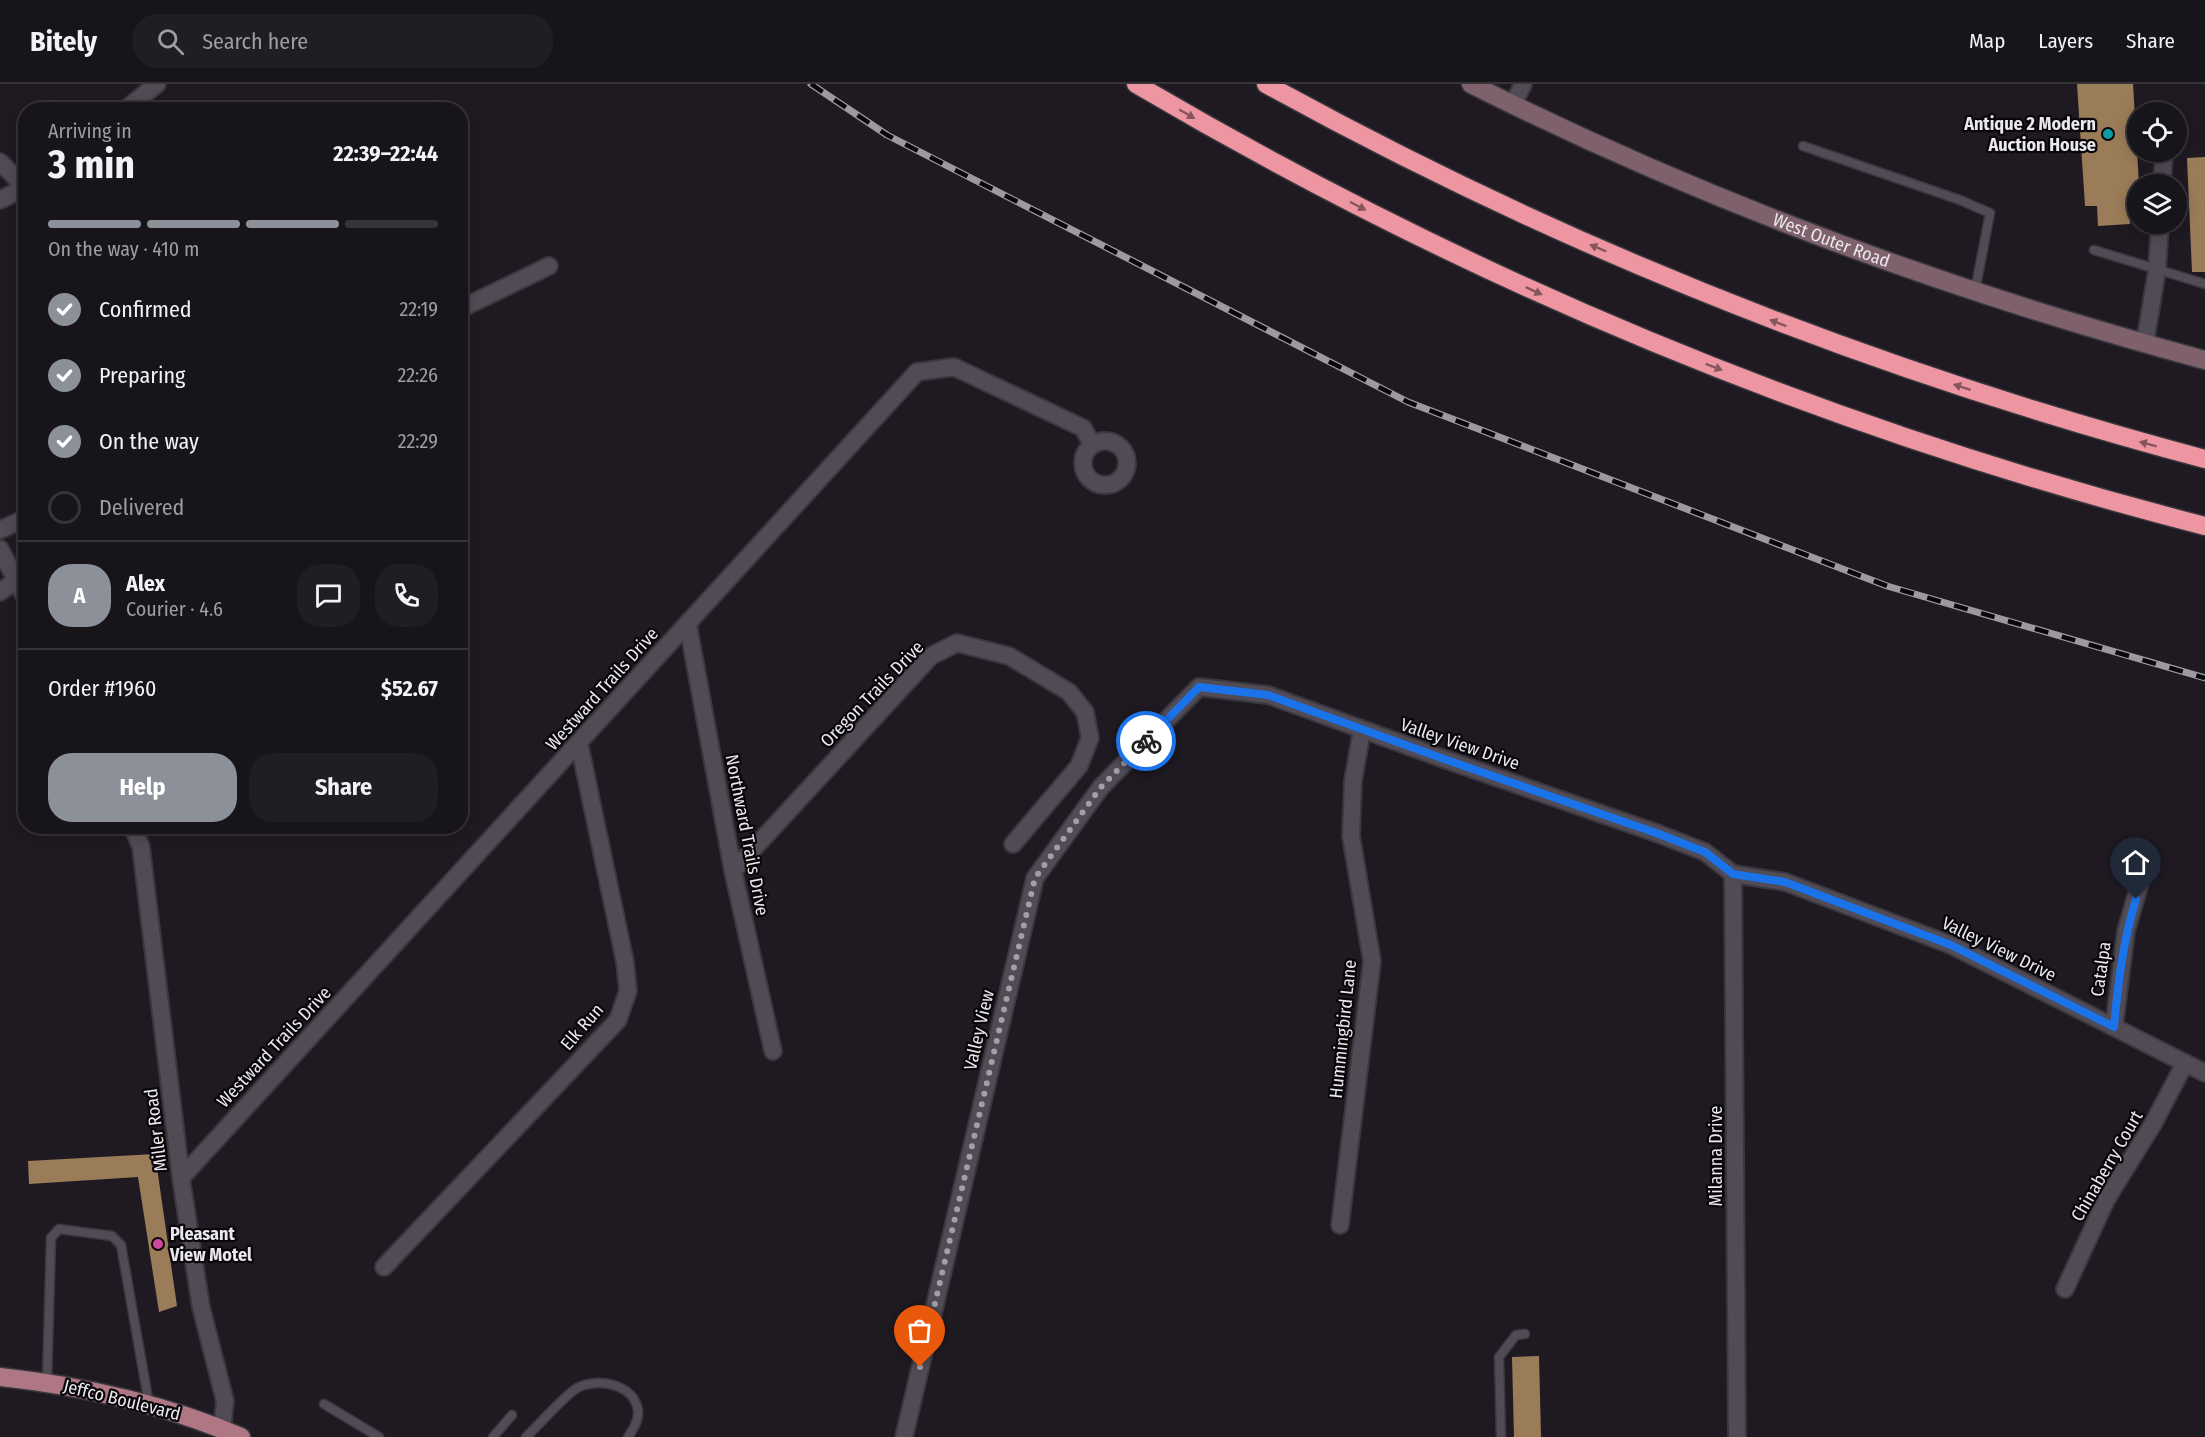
<!DOCTYPE html>
<html lang="en">
<head>
<meta charset="utf-8">
<style>
	body { margin:0; font-family:"Fira Sans Condensed",sans-serif; background:#201d23; color:#f1f3f6; height:100vh; display:flex; flex-direction:column; font-size:22px; white-space:nowrap }
	* { box-sizing:border-box; margin:0 }
	p { font-size:20px; color:#9e9ea2 }
	.icon { flex:none; width:33px; height:33px; fill:none; stroke:currentColor; stroke-width:2; stroke-linecap:round; stroke-linejoin:round }
	.map { position:relative; flex:1; overflow:hidden }
	.drawer { position:absolute; left:18px; top:18px; width:450px; height:732px; display:flex; flex-direction:column; background:#17141a; border-radius:24px; box-shadow:0 3px 15px #0003,0 0 0 2px #363339 }
	.drawer>* { flex:none }
	.fabs { position:absolute; left:2127px; top:18px; display:grid; gap:12px }
	.fabs a { display:grid; place-items:center; width:60px; height:60px; border-radius:50%; background:#17141a; box-shadow:0 3px 15px #0003,0 0 0 2px #363339; font-size:30px }
	.pin { position:absolute; display:grid; place-items:center; width:51px; height:51px; color:#fff; margin:-62px -26px; border-radius:50% 50% 50% 0; rotate:-45deg; box-shadow:0 0 6px #0007 }
	.pin .icon { rotate:45deg }
	.courier { position:absolute; display:grid; place-items:center; width:60px; height:60px; margin:-30px; border:4px solid #1a73e8; border-radius:50%; background:#fff; color:#222; box-shadow:0 2px 8px #0007 }
	.summary em { font-style:normal; font-weight:700 }
	.summary div { display:flex; flex-direction:column-reverse }
	.summary { display:flex; align-items:center; justify-content:space-between; height:102px; padding:0 30px }
	h1 { font-size:39px; font-weight:700; line-height:45px }
	.bar { display:grid; grid-template-columns:repeat(4,1fr); gap:9px 6px; align-content:center; height:72px; padding:0 30px }
	.bar i { height:8px; border-radius:4px; background:#363339 }
	.bar .on { background:#8c9099 }
	.bar p { grid-column:span 4 }
	.line { display:flex; align-items:center; gap:15px; padding:0 30px; border-top:2px solid #363339 }
	.line div { flex:1 }
	.round { display:grid; place-items:center; flex:none; width:63px; height:63px; border-radius:24px; background:#201d23 }
	ol { padding:0 30px; list-style:none }
	li { display:flex; align-items:center; gap:18px; height:66px }
	li p { margin-inline-start:auto }
	li .icon { padding:6px; border-radius:50%; background:#8c9099; color:#fff; stroke-width:4 }
	li:last-child { color:#9e9ea2 }
	li i { width:33px; height:33px; border:3px solid #363339; border-radius:50% }
	.primary-button { display:flex; gap:12px; margin-top:auto; padding:12px 30px }
	.primary-button a { flex:1; height:69px; border-radius:24px; background:#8c9099; color:#fff; font-size:24px; font-weight:700; line-height:69px; text-align:center }
	.primary-button a+a { background:#201d23; color:#f1f3f6 }
	header { display:flex; align-items:center; gap:36px; box-sizing:border-box; height:84px; padding:0 30px; background:#17141a; border-bottom:2px solid #363339 }
	header strong { font-size:28px }
	nav { display:flex; gap:33px; margin-inline-start:auto; font-size:21px }
	.search { width:420px; height:54px; background:#201d23; display:flex; align-items:center; gap:15px; box-sizing:border-box; padding:0 21px; border-radius:24px; color:#9e9ea2; font-size:22px }
	.map>svg:first-child { display:block }
	.building { fill:#9b7c59 }
	.lines { fill:none; stroke-linecap:round; stroke-linejoin:round }
	.lane-casing { stroke:#3a373e; stroke-width:11 }
	.street-casing { stroke:#3a373e; stroke-width:20 }
	.secondary-casing { stroke:#3a373e; stroke-width:21 }
	.primary-casing { stroke:#3a373e; stroke-width:21 }
	.highway-casing { stroke:#3a373e; stroke-width:21 }
	.lane { stroke:#504b55; stroke-width:8 }
	.street { stroke:#504b55; stroke-width:16 }
	.secondary { stroke:#7f616c; stroke-width:18 }
	.primary { stroke:#ae7783; stroke-width:18 }
	.highway { stroke:#ed95a1; stroke-width:18 }
	.rail-casing { stroke:#9d99a0; stroke-width:7 }
	.rail { stroke:#080609; stroke-width:4.5; stroke-dasharray:14; stroke-linecap:butt }
	.oneway { fill:#86555d }
	.done { stroke:#a39fa6; stroke-width:6; stroke-dasharray:0 10.8 }
	.route { stroke:#1a73e8; stroke-width:8 }
	.culture-dot { fill:#0f9aa8; stroke:#080609; stroke-width:2 }
	.hotel-dot { fill:#d1479c; stroke:#080609; stroke-width:2 }
	.labels { text-anchor:middle; dominant-baseline:central; stroke-width:4.5; stroke-linejoin:round; paint-order:stroke }
	.poi-label { font-size:18px; font-weight:bold; fill:#eae7ed; stroke:#080609; text-anchor:end }
	.street-label { font-size:18px; fill:#eae7ed; stroke:#080609 }
</style>
</head>
<body>
<header>
<strong>Bitely</strong>
<div class="search"><svg class="icon" aria-label="search" viewBox="0 0 24 24"><circle cx="10" cy="10" r="6"/><path d="M15 15l6 6"/></svg>Search here</div>
<nav><a>Map</a><a>Layers</a><a>Share</a></nav>
</header>
<div class="map">
<svg width="2205" height="1353" viewBox="0 0 2205 1353">
	<rect width="100%" height="100%" fill="#1f1a22"/>
	<!-- building -->
	<g class="building">
		<path d="M2077,0H2133L2139,100L2138,120L2129,121L2130,140L2098,142L2097,122H2085Z"/>
		<path d="M2205,73V188H2192L2187,74Z"/>
		<path d="M155,1070L177,1222L159,1228L138,1093L29,1100L28,1077Z"/>
		<path d="M1539,1272L1541,1353H1514L1512,1273Z"/>
	</g>
	<g class="lines">
		<defs>
			<g id="lane">
				<path d="M1803,62L1960,116L1990,129L1975,207"/>
				<path d="M2094,166L2205,200"/>
				<path d="M47,1298L51,1154L59,1145L112,1152L121,1161L149,1320"/>
				<path d="M324,1320L379,1353"/>
				<path d="M493,1353L512,1331"/>
				<path d="M526,1353C538,1342 565,1311 577,1304C597,1293 635,1300 638,1327C639,1336 633,1346 628,1353"/>
				<path d="M1501,1353L1499,1273L1516,1251L1525,1250"/>
			</g>
			<g id="street">
				<path d="M1513,21L1523,0"/>
				<path d="M125,26L157,0"/>
				<path d="M0,78L25,103"/>
				<path d="M2162,100L2164,68"/>
				<path d="M0,116L26,103"/>
				<path d="M460,225L549,182"/>
				<path d="M2145,259L2157,186L2160,140"/>
				<circle cx="1105" cy="379" r="22"/>
				<path d="M0,446L26,434"/>
				<path d="M0,465L26,515"/>
				<path d="M0,508L17,496"/>
				<path d="M688,541L733,787L773,967"/>
				<path d="M132,742L141,763L181,1094L201,1223L225,1317L222,1345"/>
				<path d="M733,787L931,572L957,559L1009,572L1069,608L1085,628L1090,654L1079,682L1013,760"/>
				<path d="M1733,790L1737,1353"/>
				<path d="M1733,790L1785,798L1951,861L2205,989"/>
				<path d="M2114,943L2126,847L2140,799"/>
				<path d="M181,1094L917,288L954,283L1083,344L1092,360"/>
				<path d="M1340,1141L1372,877L1351,752L1353,697L1362,646"/>
				<path d="M384,1183L618,936L628,907L625,878L579,659"/>
				<path d="M2065,1205L2106,1116L2153,1040L2185,979"/>
				<path d="M904,1353L1035,794L1101,703L1199,603L1268,611L1444,675L1659,750L1705,768L1733,790"/>
			</g>
			<g id="secondary">
				<path id="s1" d="M1471,0C1706,118 1952,208 2205,276"/>
			</g>
			<path id="primary" d="M0,1293C83,1302 164,1320 241,1353"/>
			<g id="highway">
				<path d="M1136,0C1470,197 1830,346 2205,442"/>
				<path d="M1266,0C1563,164 1877,288 2205,375"/>
			</g>
		</defs>
		<!-- lane casing -->
		<use href="#lane" class="lane-casing"/>
		<!-- street casing -->
		<use href="#street" class="street-casing"/>
		<!-- secondary casing -->
		<use href="#secondary" class="secondary-casing"/>
		<!-- primary casing -->
		<use href="#primary" class="primary-casing"/>
		<!-- highway casing -->
		<use href="#highway" class="highway-casing"/>
		<!-- lane -->
		<use href="#lane" class="lane"/>
		<!-- street -->
		<use href="#street" class="street"/>
		<!-- secondary -->
		<use href="#secondary" class="secondary"/>
		<!-- primary -->
		<use href="#primary" class="primary"/>
		<!-- highway -->
		<use href="#highway" class="highway"/>
		<defs>
			<path id="rail" d="M811,0L887,51L1408,318L1887,502L2205,594"/>
		</defs>
		<!-- rail casing -->
		<use href="#rail" class="rail-casing"/>
		<!-- rail -->
		<use href="#rail" class="rail"/>
	</g>
	<!-- one-way arrows -->
	<defs><path id="oneway-solid" d="M-6-.8H1V-3.2L6.5 0L1 3.2V.8H-6Z" transform="scale(1.5)"/></defs>
	<g class="oneway">
		<use href="#oneway-solid" transform="translate(1187 30) rotate(30)"/>
		<use href="#oneway-solid" transform="translate(1358 122) rotate(28)"/>
		<use href="#oneway-solid" transform="translate(1598 164) rotate(-157)"/>
		<use href="#oneway-solid" transform="translate(1534 207) rotate(25)"/>
		<use href="#oneway-solid" transform="translate(1778 239) rotate(-159)"/>
		<use href="#oneway-solid" transform="translate(1714 283) rotate(21)"/>
		<use href="#oneway-solid" transform="translate(1962 303) rotate(-162)"/>
		<use href="#oneway-solid" transform="translate(2148 360) rotate(-165)"/>
	</g>
	<g class="lines">
		<!-- done -->
		<path class="done" d="M920,1283L1035,794L1101,703L1146,657"/>
		<!-- route -->
		<path class="route" d="M1146,657L1199,603L1268,611L1444,675L1659,750L1705,768L1733,790L1785,798L1951,861L2114,943C2118,899 2123,857 2136,815"/>
	</g>
	<!-- markers -->
	<circle class="culture-dot" cx="2108" cy="50" r="6"/>
	<circle class="hotel-dot" cx="158" cy="1160" r="6"/>
	<g class="labels">
		<!-- poi labels -->
		<g class="poi-label">
			<text x="2096" y="40">Antique 2 Modern<tspan x="2096" dy="21">Auction House</tspan></text>
			<text x="170" y="1150" text-anchor="start">Pleasant<tspan x="170" dy="21">View Motel</tspan></text>
		</g>
		<!-- street labels -->
		<g class="street-label">
			<text stroke="none"><textPath href="#s1" startOffset="393">West Outer Road</textPath></text>
			<text transform="translate(602 605) rotate(-48)">Westward Trails Drive</text>
			<text transform="translate(872 610) rotate(-46)">Oregon Trails Drive</text>
			<text transform="translate(1460 660) rotate(19)">Valley View Drive</text>
			<text transform="translate(747 751) rotate(79)">Northward Trails Drive</text>
			<text transform="translate(1999 865) rotate(26)">Valley View Drive</text>
			<text transform="translate(2101 885) rotate(-82)">Catalpa</text>
			<text transform="translate(582 943) rotate(-49)">Elk Run</text>
			<text transform="translate(1343 945) rotate(-84)">Hummingbird Lane</text>
			<text transform="translate(979 946) rotate(-77)">Valley View</text>
			<text transform="translate(274 963) rotate(-47)">Westward Trails Drive</text>
			<text transform="translate(156 1046) rotate(-97)">Miller Road</text>
			<text transform="translate(1716 1072) rotate(-90)">Milanna Drive</text>
			<text transform="translate(2107 1082) rotate(-60)">Chinaberry Court</text>
			<text transform="translate(122 1316) rotate(14)">Jeffco Boulevard</text>
		</g>
	</g>
</svg>
<div class="fabs">
<a><svg class="icon" aria-label="locate" viewBox="0 0 24 24"><circle cx="12" cy="12" r="6"/><path d="M12 2v4M12 18v4M2 12h4M18 12h4"/></svg></a>
<a><svg class="icon" aria-label="layers" viewBox="0 0 24 24"><path d="M12 4l9 5-9 5-9-5zM3 14l9 5 9-5"/></svg></a>
</div>
<div class="pin" style="left:920px;top:1283px;background:#ea580c"><svg class="icon" aria-label="bag" viewBox="0 0 24 24"><path d="M5 8h14l-1 12H6zM9 8a3 3 0 0 1 6 0"/></svg></div>
<div class="pin" style="left:2136px;top:815px;background:#1f2937"><svg class="icon" aria-label="home" viewBox="0 0 24 24"><path d="M3 11l9-7 9 7M6 9v11h12V9"/></svg></div>
<div class="courier" style="left:1146px;top:657px"><svg class="icon" aria-label="bike" viewBox="0 0 24 24"><circle cx="6" cy="16" r="4"/><circle cx="18" cy="16" r="4"/><path d="M6 16l4-8h5l3 8M10 8l3 8H6M13 5h3"/></svg></div>
<section class="drawer">
<div class="summary"><div><h1>3 min</h1><p>Arriving in</p></div><em>22:39–22:44</em></div>
<div class="bar"><i class="on"></i><i class="on"></i><i class="on"></i><i></i><p>On the way · 410 m</p></div>
<ol>
<li><svg class="icon" aria-label="check" viewBox="0 0 24 24"><path d="M5 12l5 5 9-10"/></svg>Confirmed<p>22:19</p></li>
<li><svg class="icon" aria-label="check" viewBox="0 0 24 24"><path d="M5 12l5 5 9-10"/></svg>Preparing<p>22:26</p></li>
<li><svg class="icon" aria-label="check" viewBox="0 0 24 24"><path d="M5 12l5 5 9-10"/></svg>On the way<p>22:29</p></li>
<li><i></i>Delivered</li>
</ol>
<div class="line" style="height:108px"><b class="round" style="background:#8c9099;color:#fff">A</b><div><b>Alex</b><p>Courier · 4.6</p></div><a class="round"><svg class="icon" aria-label="chat" viewBox="0 0 24 24"><path d="M4 5h16v11H9l-5 4z"/></svg></a><a class="round"><svg class="icon" aria-label="phone" viewBox="0 0 24 24"><path d="M5 4h4l2 5-3 2q2 4 5 5l2-3 5 2v4C11 20 4 13 5 4z"/></svg></a></div>
<div class="line" style="height:78px"><div>Order #1960</div><b>$52.67</b></div>
<div class="primary-button"><a>Help</a><a>Share</a></div>
</section>
</div>
</body>
</html>
